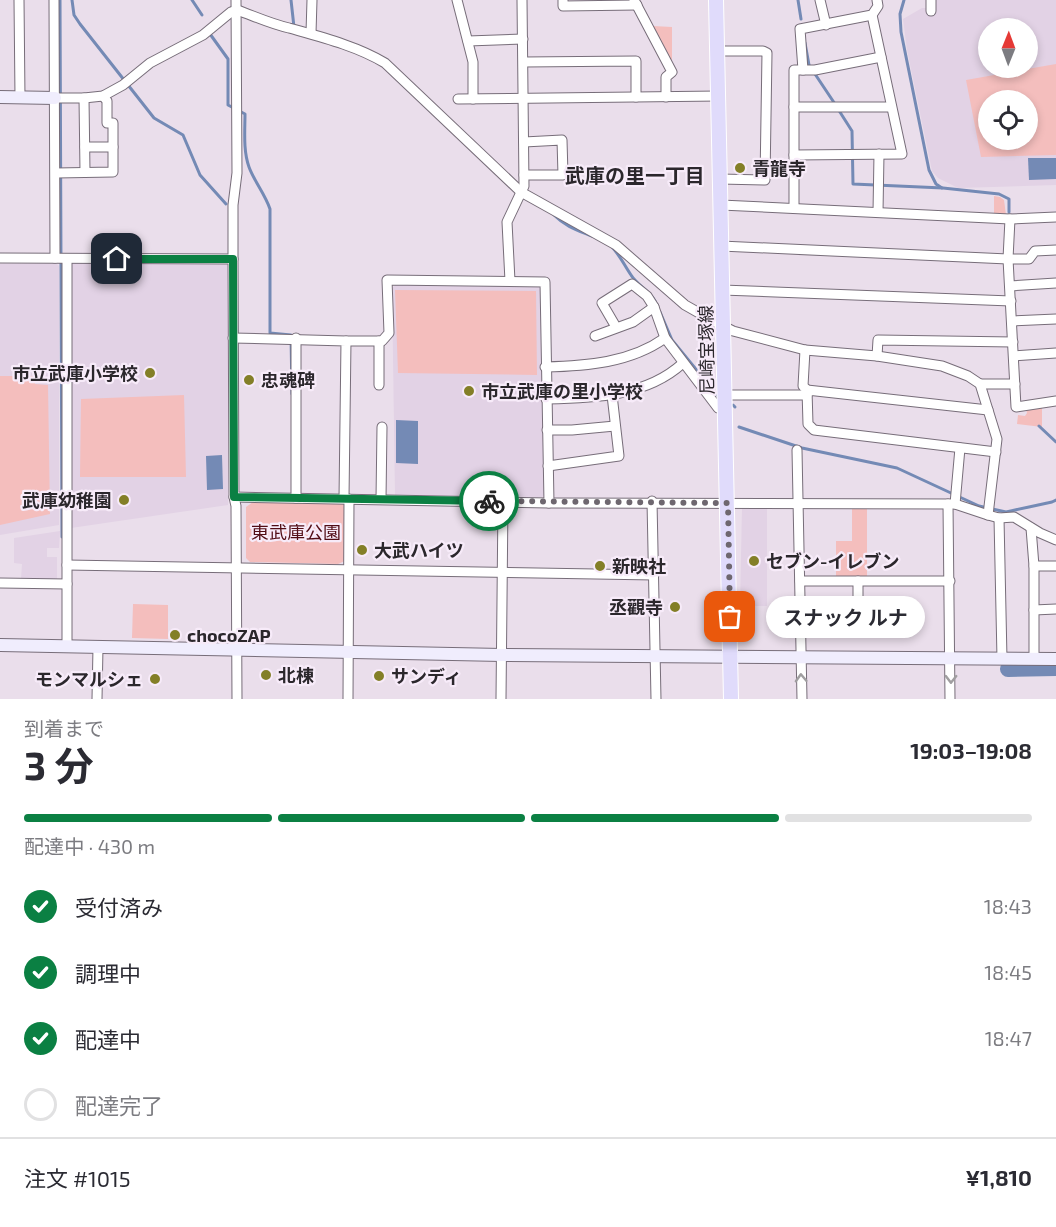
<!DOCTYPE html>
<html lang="ja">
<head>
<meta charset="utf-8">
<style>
	body { margin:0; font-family:"Exo 2","Noto Sans JP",sans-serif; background:#f7f7f7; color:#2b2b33; height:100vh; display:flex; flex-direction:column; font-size:22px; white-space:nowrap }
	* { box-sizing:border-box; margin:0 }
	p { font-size:20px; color:#7c7c81 }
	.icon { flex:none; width:33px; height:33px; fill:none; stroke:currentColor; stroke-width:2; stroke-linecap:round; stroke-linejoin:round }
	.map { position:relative; height:699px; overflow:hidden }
	.side { display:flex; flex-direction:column; background:#fff; flex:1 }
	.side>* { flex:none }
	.needle { width:39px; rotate:1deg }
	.fabs { position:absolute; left:978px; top:18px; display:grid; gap:12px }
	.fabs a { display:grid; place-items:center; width:60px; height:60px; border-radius:50%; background:#fff; box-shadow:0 3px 9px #0003; font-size:30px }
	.pin { position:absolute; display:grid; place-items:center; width:51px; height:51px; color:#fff; margin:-26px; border-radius:12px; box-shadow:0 3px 9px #0006 }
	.courier { position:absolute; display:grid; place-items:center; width:60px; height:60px; margin:-30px; border:4px solid #0b8043; border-radius:50%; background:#fff; color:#222; box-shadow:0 2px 8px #0007 }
	.bubble { position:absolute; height:42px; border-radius:21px; background:#fff; box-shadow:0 3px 9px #0003; font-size:20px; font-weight:700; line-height:42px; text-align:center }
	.head em { font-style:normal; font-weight:700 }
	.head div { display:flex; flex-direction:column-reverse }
	.head { display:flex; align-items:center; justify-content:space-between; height:102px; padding:0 24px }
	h1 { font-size:39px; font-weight:700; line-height:45px }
	.bar { display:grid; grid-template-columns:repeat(4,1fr); gap:9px 6px; align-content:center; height:72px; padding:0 24px }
	.bar i { height:8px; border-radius:4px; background:#e1e1e2 }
	.bar .selected { background:#0b8043 }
	.bar p { grid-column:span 4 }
	.line { display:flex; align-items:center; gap:15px; padding:0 24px; border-top:2px solid #e1e1e2 }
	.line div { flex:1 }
	ol { padding:0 24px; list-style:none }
	li { display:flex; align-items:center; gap:18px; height:66px }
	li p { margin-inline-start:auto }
	li .icon { padding:6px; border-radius:50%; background:#0b8043; color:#fff; stroke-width:4 }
	li:last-child { color:#7c7c81 }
	li i { width:33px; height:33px; border:3px solid #e1e1e2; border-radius:50% }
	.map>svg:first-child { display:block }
	.built { fill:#e2d2e5; fill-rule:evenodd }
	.green { fill:#f4bebd; fill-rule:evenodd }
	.water { fill:#748ab5 }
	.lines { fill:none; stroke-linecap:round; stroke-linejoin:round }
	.stream { stroke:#748ab5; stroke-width:3 }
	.river { stroke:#748ab5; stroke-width:16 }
	.street-casing { stroke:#776d79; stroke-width:11 }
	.secondary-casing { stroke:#776d79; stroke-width:14 }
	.primary-casing { stroke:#fff; stroke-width:16 }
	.street { stroke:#fff; stroke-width:9 }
	.secondary { stroke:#f0edfd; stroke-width:12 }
	.primary { stroke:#e0dbfb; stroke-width:14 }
	.oneway { stroke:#a09ea0 }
	.done { stroke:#6e676f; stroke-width:6; stroke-dasharray:0 10.8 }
	.route { stroke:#0b8043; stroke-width:8 }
	.poi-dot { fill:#837f27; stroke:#f7ebf9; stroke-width:2 }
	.labels { text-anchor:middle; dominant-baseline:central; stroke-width:4.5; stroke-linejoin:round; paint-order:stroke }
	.poi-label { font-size:18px; font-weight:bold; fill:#2b272c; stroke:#f7ebf9; text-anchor:start }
	.street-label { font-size:18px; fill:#2b272c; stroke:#f7ebf9 }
	.park-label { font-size:18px; fill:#510c15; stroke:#f7ebf9 }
	.neighbourhood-label { font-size:20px; font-weight:bold; fill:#2b272c; stroke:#f7ebf9 }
</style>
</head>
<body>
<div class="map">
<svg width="1056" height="699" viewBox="0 0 1056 699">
	<rect width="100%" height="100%" fill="#eadeeb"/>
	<!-- built -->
	<g class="built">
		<path d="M933,0H1056V185L958,188L938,178L932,171L907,50L903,19L922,8H932ZM988,28H1028V68H988ZM988,100H1028V140H988Z"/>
		<path d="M229,261L228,505L71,528V264L73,263Z"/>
		<path d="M0,264H57L59,266V525L0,535Z"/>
		<path d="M398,283L539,286L541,288L546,494L542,497L395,495L392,288Z"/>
		<path d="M742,507H767V606H740Z"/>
		<path d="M60,531L59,548H47V557H57V582L21,579L22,564L14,563V538Z"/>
	</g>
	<!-- green -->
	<g class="green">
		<path d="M653,26L672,27V61Z"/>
		<path d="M1056,64V155L981,157L966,80ZM988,100H1028V140H988Z"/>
		<path d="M994,196L1000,197L1004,200L1006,215L994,214Z"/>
		<path d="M395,290L536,291L537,375L398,373Z"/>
		<path d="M0,376H35V384L48,385L50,514L0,525Z"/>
		<path d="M184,395L186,477H80L81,399Z"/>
		<path d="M1042,407V427L1017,424L1018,415L1025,416L1027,413L1026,409Z"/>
		<path d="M253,502H343L345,505V561L338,564L250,562L246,558V507Z"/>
		<path d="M852,508H867V577L836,576V541H852Z"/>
		<path d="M133,604L168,605V639L132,638Z"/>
	</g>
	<!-- water -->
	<g class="water">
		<path d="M1028,158H1056V179L1029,180Z"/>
		<path d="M396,420L418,421V464L396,463Z"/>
		<path d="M222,455L223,489L207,490L206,456Z"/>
	</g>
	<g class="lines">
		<!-- stream -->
		<g class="stream">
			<path d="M60,0L62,537"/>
			<path d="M72,0L74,15L80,24L154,118L183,135L200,175L226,204"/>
			<path d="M192,0L202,15"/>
			<path d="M291,0L294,27"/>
			<path d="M798,0L801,19"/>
			<path d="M904,0L900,14L901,32L929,170L936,184L942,188"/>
			<path d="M210,34L228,59V105L245,114C245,131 243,150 249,167C254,181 265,194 270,209V333L291,335L292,394"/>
			<path d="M805,43L809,65L835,104"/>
			<path d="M838,109L852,131L853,184L943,188L999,194L1009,199V212"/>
			<path d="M554,215C566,227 577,230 592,236"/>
			<path d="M611,246C620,255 624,265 631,275C637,285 649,290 655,301"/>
			<path d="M660,312L672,340L717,395"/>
			<path d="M733,405L735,407"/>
			<path d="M1039,426L1056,442"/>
			<path d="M739,427L802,448L897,468L979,506L1006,512L1052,502L1056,500"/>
		</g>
		<!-- river -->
		<path class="river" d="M1008,669L1056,668"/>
		<defs>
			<g id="street">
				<path d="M19,0L20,97"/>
				<path d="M54,0L55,258"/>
				<path d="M236,0L237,173L233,205V259L234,497L236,506L237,699"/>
				<path d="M457,0L473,62V99"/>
				<path d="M563,0V6L637,5"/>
				<path d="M634,0L672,72L666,77V97"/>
				<path d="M820,0L826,25"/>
				<path d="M931,0V11"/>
				<path d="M311,33L312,0"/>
				<path d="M468,41L523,39"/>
				<path d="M718,51H763L767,53L765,180L720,179"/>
				<path d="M524,62L636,61V97"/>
				<path d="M803,70H815L881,57"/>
				<path d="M55,98H84L103,96L123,85L150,63L203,35L231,12L237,10C254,16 271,24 289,28C321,37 357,46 385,63L521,192L616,245L685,305L715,322L733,331L805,350L877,356L942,366L968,376L980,384L997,439L988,515"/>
				<path d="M84,98L85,172"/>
				<path d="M458,99L719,96"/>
				<path d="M794,107H891"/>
				<path d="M524,142L562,140L563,175H524"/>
				<path d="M85,147H113"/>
				<path d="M794,155L902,154L872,15"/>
				<path d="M56,173L113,172V123H107V101L103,96"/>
				<path d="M721,205L1010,219L1056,217"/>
				<path d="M794,208V70H803L800,29L872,15L878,6L877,0"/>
				<path d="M878,212L879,154"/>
				<path d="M1010,219L1008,259L1016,407L1056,401"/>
				<path d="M721,246L1008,259H1029L1035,251L1056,250"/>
				<path d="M0,258L233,259"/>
				<path d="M510,281L507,222L524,186L522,0"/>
				<path d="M1010,286L1056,283"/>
				<path d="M722,290L1011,301"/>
				<path d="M1013,321L1056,319"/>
				<path d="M616,327L602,303L632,284L647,296L654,307L665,338L718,408L725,409"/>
				<path d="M595,336L633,322L654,307"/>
				<path d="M233,338L346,341L344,498"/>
				<path d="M296,338V498"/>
				<path d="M346,341H382L389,333L387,280L545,282L549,503"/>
				<path d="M379,341V385"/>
				<path d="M805,350L803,386L807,390"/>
				<path d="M877,356L878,340L1013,342"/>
				<path d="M1014,356L1056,353"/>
				<path d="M545,367C586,366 630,363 665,338"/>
				<path d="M980,384H1015"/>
				<path d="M724,395H807"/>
				<path d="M546,399C593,398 646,397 683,363"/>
				<path d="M988,410L807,390L808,424L814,430L996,452"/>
				<path d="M547,430H572L615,426"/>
				<path d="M797,450L802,699"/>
				<path d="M548,466L619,456L612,395"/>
				<path d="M234,497L549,503L955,504L988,515L999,518L1014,517L1040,533L1056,540"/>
				<path d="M381,499L382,427"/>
				<path d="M652,501L656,699"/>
				<path d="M948,504L950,699"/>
				<path d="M955,504L960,448"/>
				<path d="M999,518L1002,659"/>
				<path d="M1031,528L1034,566V659"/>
				<path d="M67,565L654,575"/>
				<path d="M1034,566H1056"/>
				<path d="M800,581H950"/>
				<path d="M858,581V622"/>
				<path d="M0,583L67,584"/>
				<path d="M1034,610L1056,609"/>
				<path d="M67,646V259"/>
				<path d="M97,699L98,647"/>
				<path d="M348,699L349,499"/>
				<path d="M501,699L503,501"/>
			</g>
			<g id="secondary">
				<path d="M0,97L55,98"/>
				<path d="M0,645L502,655L1056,659"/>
			</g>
			<path id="primary" d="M716,0L731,699"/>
		</defs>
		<!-- street casing -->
		<use href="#street" class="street-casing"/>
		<!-- secondary casing -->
		<use href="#secondary" class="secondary-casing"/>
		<!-- primary casing -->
		<use href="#primary" class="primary-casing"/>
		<!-- street -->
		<use href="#street" class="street"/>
		<!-- secondary -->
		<use href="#secondary" class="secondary"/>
		<!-- primary -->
		<use href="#primary" class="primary"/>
	</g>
	<!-- one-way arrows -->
	<defs><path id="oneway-chevron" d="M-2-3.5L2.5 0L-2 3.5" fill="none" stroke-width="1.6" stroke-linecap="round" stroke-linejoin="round" transform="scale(1.5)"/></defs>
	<g class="oneway">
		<use href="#oneway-chevron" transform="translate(801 678) rotate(-92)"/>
		<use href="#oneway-chevron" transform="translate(951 679) rotate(91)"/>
	</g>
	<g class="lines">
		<!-- done -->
		<path class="done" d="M489,501L728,503L730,617"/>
		<!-- route -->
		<path class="route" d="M117,259H233L234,497L489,501"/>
	</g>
	<!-- markers -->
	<g class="poi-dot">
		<circle cx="740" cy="168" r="6"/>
		<circle cx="150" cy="373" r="6"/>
		<circle cx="249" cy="380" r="6"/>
		<circle cx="469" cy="391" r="6"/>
		<circle cx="124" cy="500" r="6"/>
		<circle cx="362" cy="550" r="6"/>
		<circle cx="754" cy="561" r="6"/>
		<circle cx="600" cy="566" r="6"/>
		<circle cx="675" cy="607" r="6"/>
		<circle cx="175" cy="635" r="6"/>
		<circle cx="266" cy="675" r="6"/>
		<circle cx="379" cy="676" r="6"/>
		<circle cx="155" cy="679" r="6"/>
	</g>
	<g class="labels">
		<!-- poi labels -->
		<g class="poi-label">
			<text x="752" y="168">青龍寺</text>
			<text x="138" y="373" text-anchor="end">市立武庫小学校</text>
			<text x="261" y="380">忠魂碑</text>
			<text x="481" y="391">市立武庫の里小学校</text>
			<text x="112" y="500" text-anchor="end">武庫幼稚園</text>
			<text x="374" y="550">大武ハイツ</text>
			<text x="766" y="561">セブン-イレブン</text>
			<text x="612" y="566">新映社</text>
			<text x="663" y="607" text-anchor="end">丞觀寺</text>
			<text x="187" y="635">chocoZAP</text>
			<text x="278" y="675">北棟</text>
			<text x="391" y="676">サンディ</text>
			<text x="143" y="679" text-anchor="end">モンマルシェ</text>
		</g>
		<!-- street labels -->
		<g class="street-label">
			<text transform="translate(706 350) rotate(-91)">尼崎宝塚線</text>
		</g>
		<!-- park labels -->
		<g class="park-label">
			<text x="296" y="532">東武庫公園</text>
		</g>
		<!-- neighbourhood labels -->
		<g class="neighbourhood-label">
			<text x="635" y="175">武庫の里一丁目</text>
		</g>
	</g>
</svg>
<div class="fabs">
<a><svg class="needle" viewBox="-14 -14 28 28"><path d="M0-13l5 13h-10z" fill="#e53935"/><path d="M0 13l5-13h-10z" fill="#7c7c81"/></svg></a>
<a><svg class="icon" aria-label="locate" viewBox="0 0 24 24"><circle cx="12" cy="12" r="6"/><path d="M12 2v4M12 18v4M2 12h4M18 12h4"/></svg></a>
</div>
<div class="pin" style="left:730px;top:617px;background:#ea580c"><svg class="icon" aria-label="bag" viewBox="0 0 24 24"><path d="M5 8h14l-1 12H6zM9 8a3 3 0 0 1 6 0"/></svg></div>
<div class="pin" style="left:117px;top:259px;background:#1f2937"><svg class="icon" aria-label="home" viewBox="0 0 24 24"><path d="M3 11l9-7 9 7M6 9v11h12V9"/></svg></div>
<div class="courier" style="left:489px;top:501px"><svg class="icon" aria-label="bike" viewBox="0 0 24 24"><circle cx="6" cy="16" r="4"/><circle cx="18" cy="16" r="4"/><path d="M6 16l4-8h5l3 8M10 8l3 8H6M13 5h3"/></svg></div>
<div class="bubble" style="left:766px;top:596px;width:159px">スナック ルナ</div>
</div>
<section class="side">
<div class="head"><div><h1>3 分</h1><p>到着まで</p></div><em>19:03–19:08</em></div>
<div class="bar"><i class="selected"></i><i class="selected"></i><i class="selected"></i><i></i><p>配達中 · 430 m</p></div>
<ol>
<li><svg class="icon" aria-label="check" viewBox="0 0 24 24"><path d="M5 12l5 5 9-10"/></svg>受付済み<p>18:43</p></li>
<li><svg class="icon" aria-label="check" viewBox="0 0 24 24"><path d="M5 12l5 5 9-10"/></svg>調理中<p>18:45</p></li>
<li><svg class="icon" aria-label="check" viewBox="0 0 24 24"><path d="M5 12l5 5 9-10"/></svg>配達中<p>18:47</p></li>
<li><i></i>配達完了</li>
</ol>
<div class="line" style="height:78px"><div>注文 #1015</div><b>¥1,810</b></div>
</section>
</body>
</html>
